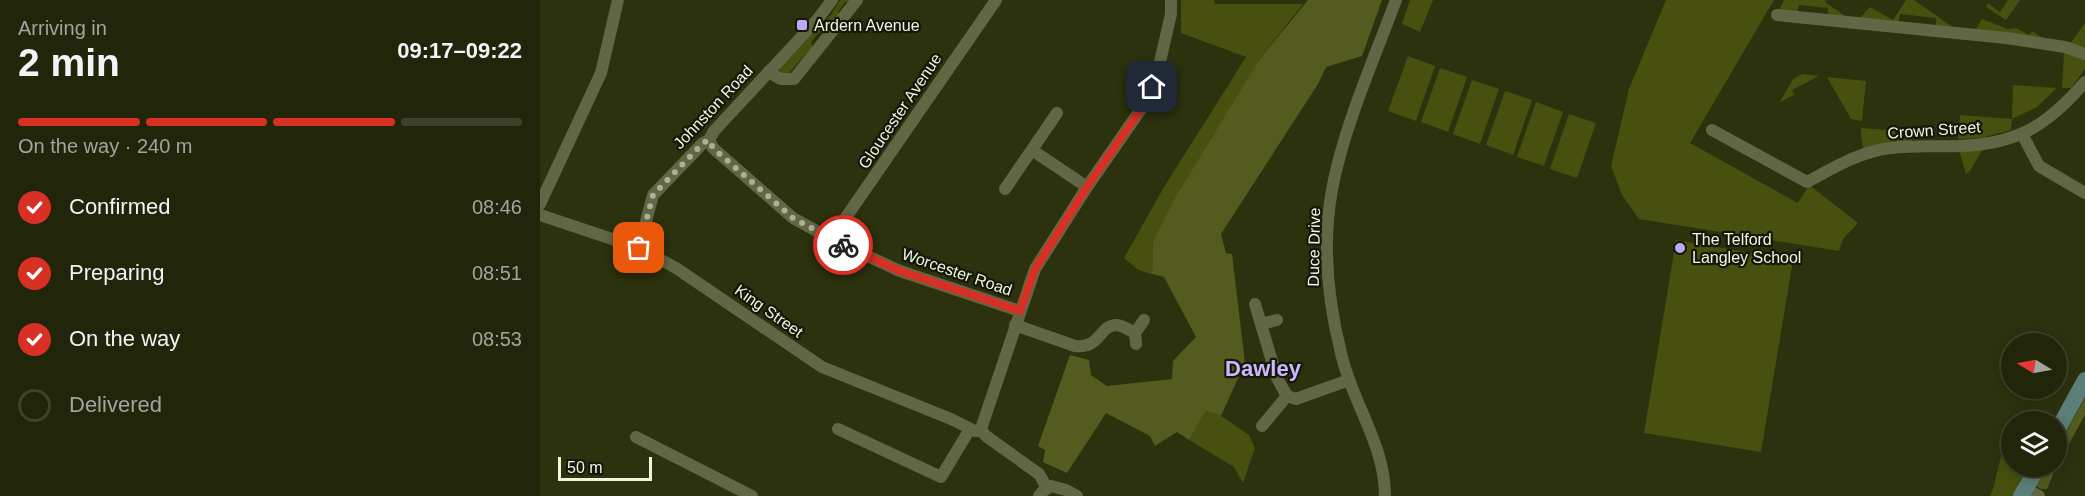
<!DOCTYPE html>
<html lang="en">
<head>
<meta charset="utf-8">
<style>
	body { margin:0; font-family:Arial,sans-serif; background:#2d3118; color:#f1f3f6; height:100vh; display:flex; flex-direction:column; font-size:22px; white-space:nowrap }
	* { box-sizing:border-box; margin:0 }
	p { font-size:20px; color:#a2a59c }
	.icon { flex:none; width:33px; height:33px; fill:none; stroke:currentColor; stroke-width:2; stroke-linecap:round; stroke-linejoin:round }
	.map { position:relative; flex:1; overflow:hidden }
	.panel { display:flex; flex-direction:column; background:#21250a; width:540px }
	.panel>* { flex:none }
	.needle { width:39px; rotate:280deg }
	.buttons { position:absolute; left:1461px; top:333px; display:grid; gap:12px }
	.buttons a { display:grid; place-items:center; width:66px; height:66px; border-radius:50%; background:#21250a; box-shadow:0 3px 15px #0003,0 0 0 2px #3e422b; font-size:30px }
	.scale { position:absolute; left:18px; bottom:15px; width:94px; box-sizing:border-box; padding-left:6px; border:3px solid #f0f5e0; border-top:0; font-size:16px; line-height:21px; white-space:nowrap; color:#f0f5e0; -webkit-text-stroke:4px #151709; paint-order:stroke }
	.pin { position:absolute; display:grid; place-items:center; width:51px; height:51px; color:#fff; margin:-26px; border-radius:12px; box-shadow:0 3px 9px #0006 }
	.courier { position:absolute; display:grid; place-items:center; width:60px; height:60px; margin:-30px; border:4px solid #d93025; border-radius:50%; background:#fff; color:#222; box-shadow:0 2px 8px #0007 }
	.summary em { font-style:normal; font-weight:600 }
	.summary div { display:flex; flex-direction:column-reverse }
	.summary { display:flex; align-items:center; justify-content:space-between; height:102px; padding:0 18px }
	h1 { font-size:39px; font-weight:600; line-height:45px }
	.bar { display:grid; grid-template-columns:repeat(4,1fr); gap:9px 6px; align-content:center; height:72px; padding:0 18px }
	.bar i { height:8px; border-radius:4px; background:#3e422b }
	.bar .on { background:#d93025 }
	.bar p { grid-column:span 4 }
	ol { padding:0 18px; list-style:none }
	li { display:flex; align-items:center; gap:18px; height:66px }
	li p { margin-inline-start:auto }
	li .icon { padding:6px; border-radius:50%; background:#d93025; color:#fff; stroke-width:4 }
	li:last-child { color:#a2a59c }
	li i { width:33px; height:33px; border:3px solid #3e422b; border-radius:50% }
	main { display:flex; flex:1; min-height:0 }
	.map>svg:first-child { display:block }
	.green { fill:#47500f }
	.forest { fill:#535b1f }
	.lines { fill:none; stroke-linecap:round; stroke-linejoin:round }
	.street { stroke:#616744; stroke-width:12 }
	.secondary { stroke:#5c7f79; stroke-width:16 }
	.done { stroke:#abb096; stroke-width:6; stroke-dasharray:0 10.8 }
	.route { stroke:#d93025; stroke-width:8 }
	.poi-dot { fill:#bea9f4; stroke:#151709; stroke-width:2 }
	.labels { text-anchor:middle; dominant-baseline:central; stroke-width:4.5; stroke-linejoin:round; paint-order:stroke }
	.poi-label { font-size:16px; fill:#f0f5e0; stroke:#151709; text-anchor:start }
	.street-label { font-size:16px; fill:#f0f5e0; stroke:#151709 }
	.district-label { font-size:22px; font-weight:bold; fill:#ccb8ff; stroke:#151709 }
</style>
</head>
<body>
<main>
<section class="panel">
<div class="summary"><div><h1>2 min</h1><p>Arriving in</p></div><em>09:17–09:22</em></div>
<div class="bar"><i class="on"></i><i class="on"></i><i class="on"></i><i></i><p>On the way · 240 m</p></div>
<ol>
<li><svg class="icon" aria-label="check" viewBox="0 0 24 24"><path d="M5 12l5 5 9-10"/></svg>Confirmed<p>08:46</p></li>
<li><svg class="icon" aria-label="check" viewBox="0 0 24 24"><path d="M5 12l5 5 9-10"/></svg>Preparing<p>08:51</p></li>
<li><svg class="icon" aria-label="check" viewBox="0 0 24 24"><path d="M5 12l5 5 9-10"/></svg>On the way<p>08:53</p></li>
<li><i></i>Delivered</li>
</ol>
</section>
<div class="map">
<svg width="1545" height="496" viewBox="0 0 1545 496">
	<rect width="100%" height="100%" fill="#2c310e"/>
	<!-- green -->
	<g class="green">
		<path d="M300,0H312V2H305L298,12L300,17L294,23L285,25L271,42L272,47L247,75L239,73L240,68L291,15Z"/>
		<path d="M641,0H674L675,4H763L719,60L613,242L612,274L598,270L584,258L624,187L706,57L641,33Z"/>
		<path d="M870,0H893L880,32L862,24Z"/>
		<path d="M1126,0H1234L1150,143L1258,203L1269,185L1318,223L1303,239L1299,251L1099,219L1082,195L1071,166L1089,89Z"/>
		<path d="M1244,0H1286L1285,2L1315,23L1330,7L1353,20L1366,0H1374L1414,28L1396,31V18L1360,14L1358,27L1287,20L1288,8L1259,5L1256,17L1237,15Z"/>
		<path d="M1468,0H1480L1466,20L1446,7L1448,3L1460,12Z"/>
		<path d="M1442,19L1468,29L1476,28L1489,35L1492,31L1504,39L1435,30Z"/>
		<path d="M1545,23V69L1531,88H1522L1524,52Z"/>
		<path d="M868,56L895,66L876,121L848,111Z"/>
		<path d="M900,68L927,77L908,132L881,122Z"/>
		<path d="M1262,74L1279,76L1252,90L1254,95L1240,102L1253,79Z"/>
		<path d="M1287,77L1326,81L1322,121L1311,119Z"/>
		<path d="M932,80L959,89L940,144L913,134Z"/>
		<path d="M1473,85L1517,88L1497,107L1472,119L1471,130L1441,138L1418,139L1420,115L1472,119Z"/>
		<path d="M965,91L992,100L973,155L946,145Z"/>
		<path d="M996,102L1023,112L1004,166L977,157Z"/>
		<path d="M1029,114L1056,123L1037,178L1010,169Z"/>
		<path d="M1321,128L1373,132L1371,147L1324,155L1321,136Z"/>
		<path d="M1446,144L1430,171L1426,174L1418,146Z"/>
		<path d="M1136,240L1253,260L1221,452L1104,433Z"/>
		<path d="M666,411L681,416L709,435L715,448L703,483L694,467L649,440Z"/>
		<path d="M1471,451L1472,466L1482,476L1486,489L1481,496H1450L1454,486L1462,452Z"/>
	</g>
	<!-- forest -->
	<g class="forest">
		<path d="M768,0H842L822,56L786,67L778,84L681,234L686,253L692,254L705,363L681,416L666,411L649,440L637,432L615,446L610,436L566,413L527,473L503,462L505,450L498,446L530,355L549,360L551,375L567,386L632,379L633,361L656,337L624,277L612,274L613,242L634,200L719,60Z"/>
		<path d="M1545,398V415L1517,465V448Z"/>
		<path d="M1508,467H1516L1507,489H1501L1496,486Z"/>
	</g>
	<g class="lines">
		<!-- street -->
		<g class="street">
			<path d="M1237,15L1466,38L1525,47L1545,54"/>
			<path d="M228,72L241,79H254L317,0"/>
			<path d="M1172,130L1267,182C1293,168 1321,151 1351,148C1374,145 1397,147 1420,146C1478,144 1508,125 1545,82"/>
			<path d="M1482,134L1499,166L1545,193"/>
			<path d="M169,140L173,148L253,218L291,239L360,271L480,311"/>
			<path d="M492,150L547,187"/>
			<path d="M465,189L517,113"/>
			<path d="M0,204L61,73L78,0"/>
			<path d="M0,215L99,248L136,268L282,367L411,419L435,431H442"/>
			<path d="M291,239L456,0"/>
			<path d="M99,248L113,195L163,143L169,140L174,131L277,20L292,0"/>
			<path d="M715,304L737,378L747,396L756,399L809,380"/>
			<path d="M721,324L737,320"/>
			<path d="M475,325L535,346C561,349 559,325 577,325C583,326 590,330 595,333"/>
			<path d="M596,344L595,333L604,320"/>
			<path d="M722,426L747,396"/>
			<path d="M298,429L401,477L430,429"/>
			<path d="M96,437L212,496"/>
			<path d="M507,488L499,474L446,436L442,431V426L495,269L547,187L608,99L617,75L631,14V0"/>
			<path d="M1486,489L1499,496"/>
			<path d="M499,496L502,492L511,486L526,490L537,496"/>
			<path d="M845,496C845,444 812,403 801,353C788,301 782,244 792,190C803,129 834,59 856,0"/>
		</g>
		<!-- secondary -->
		<g class="secondary">
			<path d="M1516,433L1545,380"/>
			<path d="M1481,496L1499,466"/>
		</g>
	</g>
	<g class="lines">
		<!-- done -->
		<path class="done" d="M99,248L113,195L163,143L169,140L173,148L253,218L303,245"/>
		<!-- route -->
		<path class="route" d="M303,245L360,271L480,311L495,269L547,187L608,99L612,87"/>
	</g>
	<!-- markers -->
	<g class="poi-dot">
		<rect x="256" y="19" width="12" height="12" rx="3"/>
		<circle cx="1140" cy="248" r="6"/>
	</g>
	<g class="labels">
		<!-- poi labels -->
		<g class="poi-label">
			<text x="274" y="25">Ardern Avenue</text>
			<text x="1152" y="239">The Telford<tspan x="1152" dy="18">Langley School</tspan></text>
		</g>
		<!-- street labels -->
		<g class="street-label">
			<text transform="translate(173 107) rotate(-47)">Johnston Road</text>
			<text transform="translate(360 111) rotate(-56)">Gloucester Avenue</text>
			<text transform="translate(1394 130) rotate(-4)">Crown Street</text>
			<text transform="translate(774 247) rotate(-89)">Duce Drive</text>
			<text transform="translate(417 272) rotate(19)">Worcester Road</text>
			<text transform="translate(229 311) rotate(35)">King Street</text>
		</g>
		<!-- district labels -->
		<g class="district-label">
			<text x="723" y="368">Dawley</text>
		</g>
	</g>
</svg>
<div class="buttons">
<a><svg class="needle" viewBox="-14 -14 28 28"><path d="M0-13l5 13h-10z" fill="#e53935"/><path d="M0 13l5-13h-10z" fill="#a2a59c"/></svg></a>
<a><svg class="icon" aria-label="layers" viewBox="0 0 24 24"><path d="M12 4l9 5-9 5-9-5zM3 14l9 5 9-5"/></svg></a>
</div>
<div class="scale">50 m</div>
<div class="pin" style="left:99px;top:248px;background:#ea580c"><svg class="icon" aria-label="bag" viewBox="0 0 24 24"><path d="M5 8h14l-1 12H6zM9 8a3 3 0 0 1 6 0"/></svg></div>
<div class="pin" style="left:612px;top:87px;background:#1f2937"><svg class="icon" aria-label="home" viewBox="0 0 24 24"><path d="M3 11l9-7 9 7M6 9v11h12V9"/></svg></div>
<div class="courier" style="left:303px;top:245px"><svg class="icon" aria-label="bike" viewBox="0 0 24 24"><circle cx="6" cy="16" r="4"/><circle cx="18" cy="16" r="4"/><path d="M6 16l4-8h5l3 8M10 8l3 8H6M13 5h3"/></svg></div>
</div>
</main>
</body>
</html>
